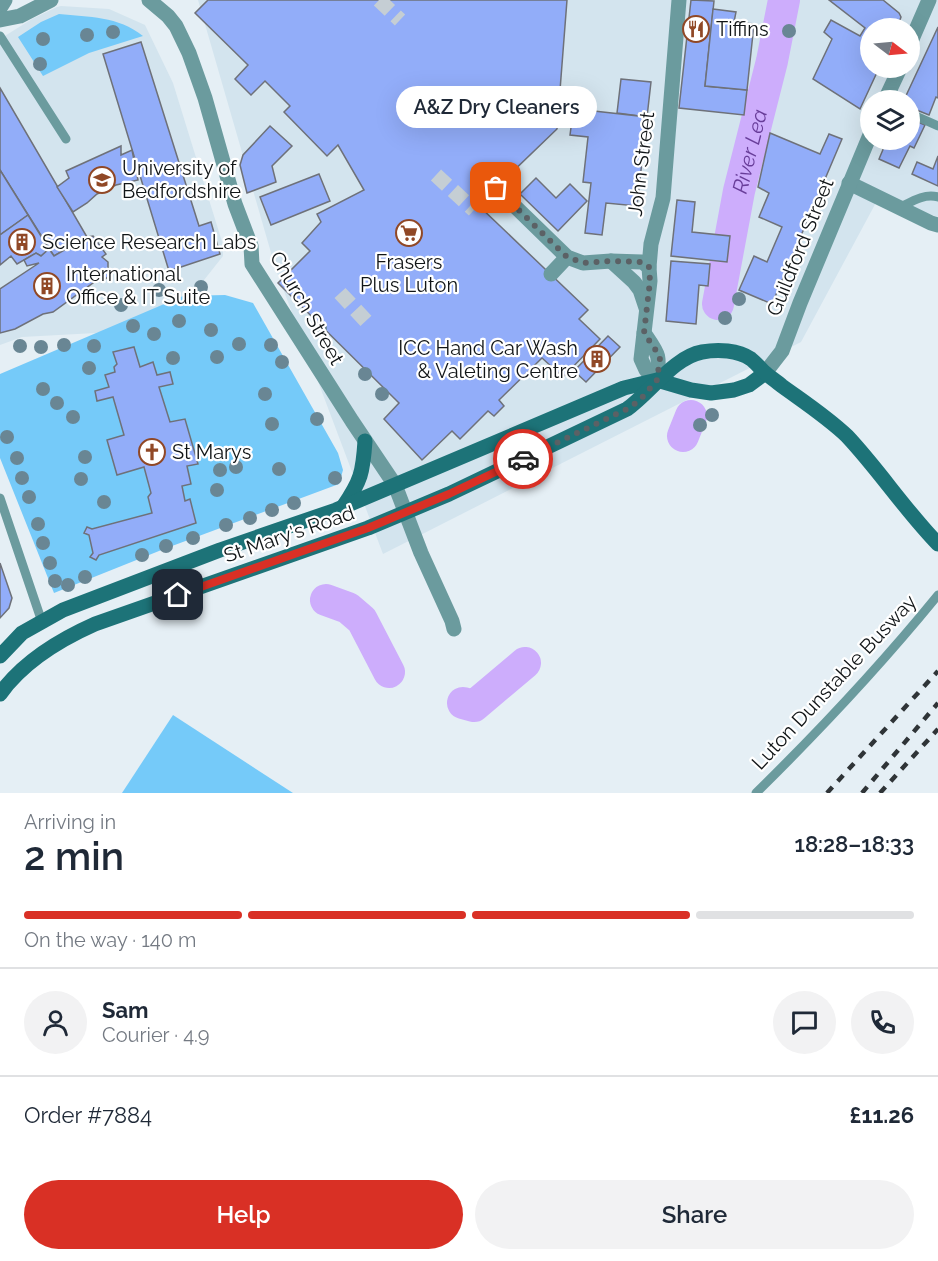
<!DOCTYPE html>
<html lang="en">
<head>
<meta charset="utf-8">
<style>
	body { margin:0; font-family:Raleway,sans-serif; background:#f2f2f3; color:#1f2937; height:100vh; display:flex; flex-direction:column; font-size:22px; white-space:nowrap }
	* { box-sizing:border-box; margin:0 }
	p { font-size:20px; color:#747a83 }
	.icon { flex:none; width:33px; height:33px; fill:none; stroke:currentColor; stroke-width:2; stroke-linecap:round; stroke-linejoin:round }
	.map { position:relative; height:793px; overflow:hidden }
	.sheet { display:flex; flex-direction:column; background:#fff; flex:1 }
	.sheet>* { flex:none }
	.needle { width:39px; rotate:106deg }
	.tools { position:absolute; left:860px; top:18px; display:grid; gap:12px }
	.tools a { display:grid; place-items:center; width:60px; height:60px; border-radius:50%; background:#fff; box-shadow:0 6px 24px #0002; font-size:30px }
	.pin { position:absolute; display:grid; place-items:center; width:51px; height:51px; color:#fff; margin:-26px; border-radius:12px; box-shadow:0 3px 9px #0006 }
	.courier { position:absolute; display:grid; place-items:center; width:60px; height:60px; margin:-30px; border:4px solid #d93025; border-radius:50%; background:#fff; color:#222; box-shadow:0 2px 8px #0007 }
	.bubble { position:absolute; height:42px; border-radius:21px; background:#fff; box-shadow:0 6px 24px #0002; font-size:20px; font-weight:600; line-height:42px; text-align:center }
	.summary em { font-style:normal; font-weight:600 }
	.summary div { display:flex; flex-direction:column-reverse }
	.summary { display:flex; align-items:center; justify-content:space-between; height:102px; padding:0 24px }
	h1 { font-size:39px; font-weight:600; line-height:45px }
	.bar { display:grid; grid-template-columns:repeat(4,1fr); gap:9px 6px; align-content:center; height:72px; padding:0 24px }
	.bar i { height:8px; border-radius:4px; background:#e0e1e3 }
	.bar .on { background:#d93025 }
	.bar p { grid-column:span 4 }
	.line { display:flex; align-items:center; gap:15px; padding:0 24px; border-top:2px solid #e0e1e3 }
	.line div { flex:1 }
	.round { display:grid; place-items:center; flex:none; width:63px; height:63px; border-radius:32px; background:#f2f2f3 }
	.button { display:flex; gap:12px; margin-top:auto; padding:12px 24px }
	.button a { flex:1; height:69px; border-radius:36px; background:#d93025; color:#fff; font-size:24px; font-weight:600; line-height:69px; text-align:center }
	.button a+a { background:#f2f2f3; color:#1f2937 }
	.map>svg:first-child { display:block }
	.built { fill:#d3e4ee; fill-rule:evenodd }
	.green { fill:#75caf9 }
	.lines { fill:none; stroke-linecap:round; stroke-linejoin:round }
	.river { stroke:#cdadfc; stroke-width:32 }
	.building { fill:#92adf9; stroke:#6e7179; stroke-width:1.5 }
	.street-tunnel { stroke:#c5ced4; stroke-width:15; stroke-dasharray:15 8; stroke-linecap:butt }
	.lane { stroke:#6b9b9e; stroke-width:9 }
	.street { stroke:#6b9b9e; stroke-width:15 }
	.secondary { stroke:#1d7378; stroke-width:15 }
	.rail { stroke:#2f3437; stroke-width:4.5; stroke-dasharray:8 8; stroke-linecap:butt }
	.tree { fill:#698694 }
	.done { stroke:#5b6165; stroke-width:6; stroke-dasharray:0 10.8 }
	.route { stroke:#d93025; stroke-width:8 }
	.labels { text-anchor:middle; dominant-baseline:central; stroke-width:4.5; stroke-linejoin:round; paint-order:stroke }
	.poi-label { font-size:20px; fill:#111517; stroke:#fff; text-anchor:start }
	.street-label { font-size:20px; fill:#111517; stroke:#fff }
	.water-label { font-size:21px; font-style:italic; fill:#683d99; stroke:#fff }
</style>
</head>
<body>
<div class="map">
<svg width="938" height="793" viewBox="0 0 938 793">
	<rect width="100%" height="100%" fill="#e5eff5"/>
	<!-- built -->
	<g class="built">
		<path d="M198,0H938V217L879,197L801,342L383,554L276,270ZM870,28H909V68H870ZM870,100H909V140H870Z"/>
		<path d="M61,6L109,9L145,25L173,83L223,245V256L204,280L209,295L128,325L96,333L22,337L0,345V39L32,19L57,7Z"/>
	</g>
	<!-- green -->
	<g class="green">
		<path d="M59,14C89,17 118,16 143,36L89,53L43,76L18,37L41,22Z"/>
		<path d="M225,295L253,303L338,453L343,470L339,484L164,549L54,593L0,458V374L183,296Z"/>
		<path d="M173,715L293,793H122Z"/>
	</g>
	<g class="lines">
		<!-- river -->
		<g class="river">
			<path id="s1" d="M718,304L739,191L772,61L784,0"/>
			<path d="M683,436L691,416"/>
			<path d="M326,600L348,608L362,620L389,672"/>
			<path d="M463,703L474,706L525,663"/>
		</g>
	</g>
	<!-- building -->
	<g class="building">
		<path d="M208,0H567L557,129L478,205L588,310L579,319L600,339L563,377L542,358L499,400L504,406L494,416L488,411L460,439L452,431L422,460L384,419L399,403L278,283L310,251L302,243L321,222L317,214L364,190L338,145L327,156L284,112L290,106L265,81L251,95L235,79L248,65L195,13Z"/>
		<path d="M691,0L714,1L705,86L747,90L744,115L679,108Z"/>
		<path d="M829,0H883L899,13L901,17L897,28H870V68H879L860,109L813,79L832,39L824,32L831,20L860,36L865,28Z"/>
		<path d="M713,9L736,12L734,22L754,24L747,90L705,86Z"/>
		<path d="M938,27V98L936,97L929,115L909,107V100H904Z"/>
		<path d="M141,42L199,226L211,222L220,254L169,271L103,54Z"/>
		<path d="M621,79L651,82L647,117L617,113Z"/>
		<path d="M0,88L87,237L54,256L0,170Z"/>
		<path d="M585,110L647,117L637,206L606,203L602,235L585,233L591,183L583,182L588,137L570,135L572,120L584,122Z"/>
		<path d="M909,118L925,125L914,148L910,146L899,168L879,159L887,140H909Z"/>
		<path d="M270,126L292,146L272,166L276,182L247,193L240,165L243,155Z"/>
		<path d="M770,133L820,154L829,134L842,139L772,304L739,290L754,256L767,262L782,227L759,217L769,193L758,187Z"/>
		<path d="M121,146V155L132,150L138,180L116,185L97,194L87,203L73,212L57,187L69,178L66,171Z"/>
		<path d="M938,156V186L912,174L917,162L933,169Z"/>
		<path d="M0,170L28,215L0,235Z"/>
		<path d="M319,174L330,201L271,225L260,197Z"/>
		<path d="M536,178L556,198L570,184L587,201L558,231L520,194Z"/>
		<path d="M677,200L695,202L692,232L730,236L727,262L671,256Z"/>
		<path d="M28,215L49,249L41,256L36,253L17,264L11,256L0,265V235Z"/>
		<path d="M93,236L106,254L102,257L108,262V269L111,274L102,282L100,278L53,312L43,314L15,329L0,333V289L39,263L27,266L24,260L36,253L41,256L49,249L54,256L87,237Z"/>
		<path d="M671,261L710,264L708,286L699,285L696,324L666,321Z"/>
		<path d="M608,336L620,347L586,382L574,371Z"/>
		<path d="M134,347L140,367L153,362L157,375L170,372L173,384L159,387L170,422L185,419L198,464L187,466L191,484L182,486L185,501L190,499L196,523L99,555L96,560L90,557L93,553L89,535L84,533L87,527L92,529L152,513L148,497L151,493L144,467L117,475L107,440L124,435L113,397L97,401L95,391L109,387L105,375L115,372L114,367L117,364L113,352Z"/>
		<path d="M0,563L12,598L9,608L0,618Z"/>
	</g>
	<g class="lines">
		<!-- street-tunnel -->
		<g class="street-tunnel">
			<path d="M379,0L400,20"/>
			<path d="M436,175L474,210"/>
			<path d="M340,293L368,323"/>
		</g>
		<!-- lane -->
		<g class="lane">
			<path d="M0,36L66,139"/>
			<path d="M909,113L938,126"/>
			<path d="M899,208C911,202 924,193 938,197"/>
			<path d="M0,498L42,622"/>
			<path d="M756,793C820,730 881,665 938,595"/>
		</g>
		<!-- street -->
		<g class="street">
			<path d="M149,0L168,16L176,26L189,53L205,98L235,204L251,246L252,264L352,421L395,485L421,553L452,621L454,629"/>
			<path d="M0,8L5,0"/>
			<path d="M0,20L20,16L51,0"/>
			<path d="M909,46L929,0"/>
			<path d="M885,100L900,68"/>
			<path d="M849,183L931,223L938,225"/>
			<path d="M496,188L567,257L583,263L611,261L642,262L649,267"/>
			<path d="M611,261L634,282L640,290L646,308"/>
			<path d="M551,274L567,257"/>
			<path d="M644,333C659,355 660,354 657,380"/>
			<path d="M765,373L782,351L800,303L870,135"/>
			<path d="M657,380L646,370L641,359L650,281L649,267L651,244L663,198L679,0"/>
		</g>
		<!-- secondary -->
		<g class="secondary">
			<path d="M343,507C361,481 363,472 365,441"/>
			<path d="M0,656L22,633L63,610L220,550L336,510L624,388L657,380L691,390L711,393L734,390L749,385L765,373"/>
			<path d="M0,694C23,662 59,640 95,624L368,528L449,494L627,409C650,393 674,357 702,352C718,349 738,350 751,359C756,363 760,368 764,372C770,377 776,381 782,386C804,402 827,417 847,436C879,470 905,510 938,544"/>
		</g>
		<!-- rail -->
		<g class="rail">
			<path d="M827,793L938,671"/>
			<path d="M862,793L938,703"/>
			<path d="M880,793L938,729"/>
		</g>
	</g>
	<!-- trees -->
	<g class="tree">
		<circle cx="789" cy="31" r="7"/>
		<circle cx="113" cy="32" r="7"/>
		<circle cx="87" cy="35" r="7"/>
		<circle cx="43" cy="39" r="7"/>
		<circle cx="40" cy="64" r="7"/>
		<circle cx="201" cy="287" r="7"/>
		<circle cx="159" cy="290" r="7"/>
		<circle cx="739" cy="299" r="7"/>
		<circle cx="121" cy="305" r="7"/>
		<circle cx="725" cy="318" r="7"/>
		<circle cx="179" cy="321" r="7"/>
		<circle cx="133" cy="326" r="7"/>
		<circle cx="320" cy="328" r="7"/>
		<circle cx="211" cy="330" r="7"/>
		<circle cx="154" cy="334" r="7"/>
		<circle cx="239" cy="344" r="7"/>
		<circle cx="64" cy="345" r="7"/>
		<circle cx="271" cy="345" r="7"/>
		<circle cx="20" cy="346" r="7"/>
		<circle cx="94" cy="346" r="7"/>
		<circle cx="41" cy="347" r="7"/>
		<circle cx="217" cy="357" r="7"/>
		<circle cx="173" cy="358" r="7"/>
		<circle cx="282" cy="362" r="7"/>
		<circle cx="89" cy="368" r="7"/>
		<circle cx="365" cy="374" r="7"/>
		<circle cx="43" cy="389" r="7"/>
		<circle cx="265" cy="394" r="7"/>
		<circle cx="382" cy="394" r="7"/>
		<circle cx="57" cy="403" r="7"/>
		<circle cx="712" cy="415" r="7"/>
		<circle cx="73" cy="417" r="7"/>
		<circle cx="317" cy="419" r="7"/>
		<circle cx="272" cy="424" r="7"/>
		<circle cx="700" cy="425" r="7"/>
		<circle cx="7" cy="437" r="7"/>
		<circle cx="85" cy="457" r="7"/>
		<circle cx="17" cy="458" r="7"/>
		<circle cx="236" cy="467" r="7"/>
		<circle cx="279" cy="469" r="7"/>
		<circle cx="220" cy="470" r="7"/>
		<circle cx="22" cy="478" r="7"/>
		<circle cx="335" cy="478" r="7"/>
		<circle cx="81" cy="479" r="7"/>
		<circle cx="217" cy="490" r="7"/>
		<circle cx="29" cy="497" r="7"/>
		<circle cx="104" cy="502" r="7"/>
		<circle cx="294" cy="503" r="7"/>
		<circle cx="272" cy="510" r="7"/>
		<circle cx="250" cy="518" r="7"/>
		<circle cx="38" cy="524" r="7"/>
		<circle cx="226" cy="525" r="7"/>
		<circle cx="193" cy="538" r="7"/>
		<circle cx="43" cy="543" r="7"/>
		<circle cx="166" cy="546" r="7"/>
		<circle cx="142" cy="555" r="7"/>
		<circle cx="50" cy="563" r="7"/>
		<circle cx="85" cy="577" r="7"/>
		<circle cx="55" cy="581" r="7"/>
		<circle cx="68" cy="585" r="7"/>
	</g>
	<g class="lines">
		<!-- done -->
		<path class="done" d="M496,188L567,257L584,263L611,261L642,262L649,267L650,281L644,333L655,349L660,358L657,380L640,400L627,409L523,459"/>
		<!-- route -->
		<path class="route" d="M178,595L368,528L449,494L523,459"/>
	</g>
	<!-- icons -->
	<defs>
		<symbol id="restaurant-ring" viewBox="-11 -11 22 22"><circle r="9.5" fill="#fff" stroke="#904826" stroke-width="1.5"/><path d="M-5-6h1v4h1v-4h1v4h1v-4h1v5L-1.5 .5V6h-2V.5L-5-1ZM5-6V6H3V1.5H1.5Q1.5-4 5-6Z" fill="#904826"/></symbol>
		<symbol id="university-ring" viewBox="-11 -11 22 22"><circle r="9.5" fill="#fff" stroke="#904826" stroke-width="1.5"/><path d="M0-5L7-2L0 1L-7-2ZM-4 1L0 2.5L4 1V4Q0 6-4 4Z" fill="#904826"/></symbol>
		<symbol id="supermarket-ring" viewBox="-11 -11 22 22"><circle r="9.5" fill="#fff" stroke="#904826" stroke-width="1.5"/><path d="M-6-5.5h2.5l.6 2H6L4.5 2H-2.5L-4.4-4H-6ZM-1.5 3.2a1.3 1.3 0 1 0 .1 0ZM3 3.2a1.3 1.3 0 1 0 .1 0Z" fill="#904826"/></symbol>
		<symbol id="building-ring" viewBox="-11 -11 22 22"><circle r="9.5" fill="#fff" stroke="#904826" stroke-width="1.5"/><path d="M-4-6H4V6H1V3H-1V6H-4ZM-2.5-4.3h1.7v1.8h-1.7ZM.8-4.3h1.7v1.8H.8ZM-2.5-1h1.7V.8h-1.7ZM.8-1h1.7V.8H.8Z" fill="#904826"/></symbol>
		<symbol id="church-ring" viewBox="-11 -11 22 22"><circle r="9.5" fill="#fff" stroke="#904826" stroke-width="1.5"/><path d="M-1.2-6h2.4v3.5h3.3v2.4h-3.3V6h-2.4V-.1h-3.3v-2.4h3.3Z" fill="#904826"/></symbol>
	</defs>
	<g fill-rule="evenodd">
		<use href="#restaurant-ring" x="681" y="14" width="30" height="30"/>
		<use href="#university-ring" x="87" y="165" width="30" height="30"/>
		<use href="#supermarket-ring" x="394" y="218" width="30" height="30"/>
		<use href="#building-ring" x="7" y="227" width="30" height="30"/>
		<use href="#building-ring" x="32" y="271" width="30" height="30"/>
		<use href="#building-ring" x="582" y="344" width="30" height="30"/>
		<use href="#church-ring" x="137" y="437" width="30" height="30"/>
	</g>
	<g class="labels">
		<!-- poi labels -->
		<g class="poi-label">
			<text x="716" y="29">Tiffins</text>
			<text x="122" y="168">University of<tspan x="122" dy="23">Bedfordshire</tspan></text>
			<text x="42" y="242">Science Research Labs</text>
			<text x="409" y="262" text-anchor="middle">Frasers<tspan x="409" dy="23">Plus Luton</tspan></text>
			<text x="66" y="274">International<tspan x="66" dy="23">Office &amp; IT Suite</tspan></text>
			<text x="578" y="348" text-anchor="end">ICC Hand Car Wash<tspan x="578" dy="23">&amp; Valeting Centre</tspan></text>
			<text x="172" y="452">St Marys</text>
		</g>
		<!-- street labels -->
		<g class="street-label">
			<text transform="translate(641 164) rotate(-83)">John Street</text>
			<text transform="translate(800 247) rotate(-68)">Guildford Street</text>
			<text transform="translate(307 308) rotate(60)">Church Street</text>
			<text transform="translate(289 534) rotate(-19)">St Mary's Road</text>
			<text transform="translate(834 682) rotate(-47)">Luton Dunstable Busway</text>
		</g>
		<!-- water labels -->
		<g class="water-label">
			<text stroke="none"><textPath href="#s1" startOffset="156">River Lea</textPath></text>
		</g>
	</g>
</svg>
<div class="tools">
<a><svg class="needle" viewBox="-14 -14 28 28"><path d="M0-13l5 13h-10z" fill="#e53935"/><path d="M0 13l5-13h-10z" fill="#747a83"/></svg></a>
<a><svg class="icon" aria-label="layers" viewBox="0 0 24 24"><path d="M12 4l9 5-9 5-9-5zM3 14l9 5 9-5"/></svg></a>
</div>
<div class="pin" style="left:496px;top:188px;background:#ea580c"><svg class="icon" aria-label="bag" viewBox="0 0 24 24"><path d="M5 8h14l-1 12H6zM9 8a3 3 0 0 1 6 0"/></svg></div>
<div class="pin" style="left:178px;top:595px;background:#1f2937"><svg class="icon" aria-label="home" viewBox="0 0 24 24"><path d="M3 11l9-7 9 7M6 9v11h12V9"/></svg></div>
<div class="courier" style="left:523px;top:459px"><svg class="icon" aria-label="car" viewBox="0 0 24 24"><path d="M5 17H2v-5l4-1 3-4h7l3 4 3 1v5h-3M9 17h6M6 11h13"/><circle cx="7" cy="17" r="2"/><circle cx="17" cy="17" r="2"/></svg></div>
<div class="bubble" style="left:396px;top:86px;width:201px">A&amp;Z Dry Cleaners</div>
</div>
<section class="sheet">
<div class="summary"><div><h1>2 min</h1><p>Arriving in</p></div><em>18:28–18:33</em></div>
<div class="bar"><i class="on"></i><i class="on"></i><i class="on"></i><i></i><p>On the way · 140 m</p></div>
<div class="line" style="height:108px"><a class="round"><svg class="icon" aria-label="person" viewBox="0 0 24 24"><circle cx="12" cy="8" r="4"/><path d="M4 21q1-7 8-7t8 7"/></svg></a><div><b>Sam</b><p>Courier · 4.9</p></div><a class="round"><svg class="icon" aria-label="chat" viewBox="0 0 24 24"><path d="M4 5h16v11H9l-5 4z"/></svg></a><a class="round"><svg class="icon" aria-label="phone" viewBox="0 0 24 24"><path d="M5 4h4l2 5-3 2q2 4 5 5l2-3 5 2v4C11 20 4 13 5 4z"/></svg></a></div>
<div class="line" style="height:78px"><div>Order #7884</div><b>£11.26</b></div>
<div class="button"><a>Help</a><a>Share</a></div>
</section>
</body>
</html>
